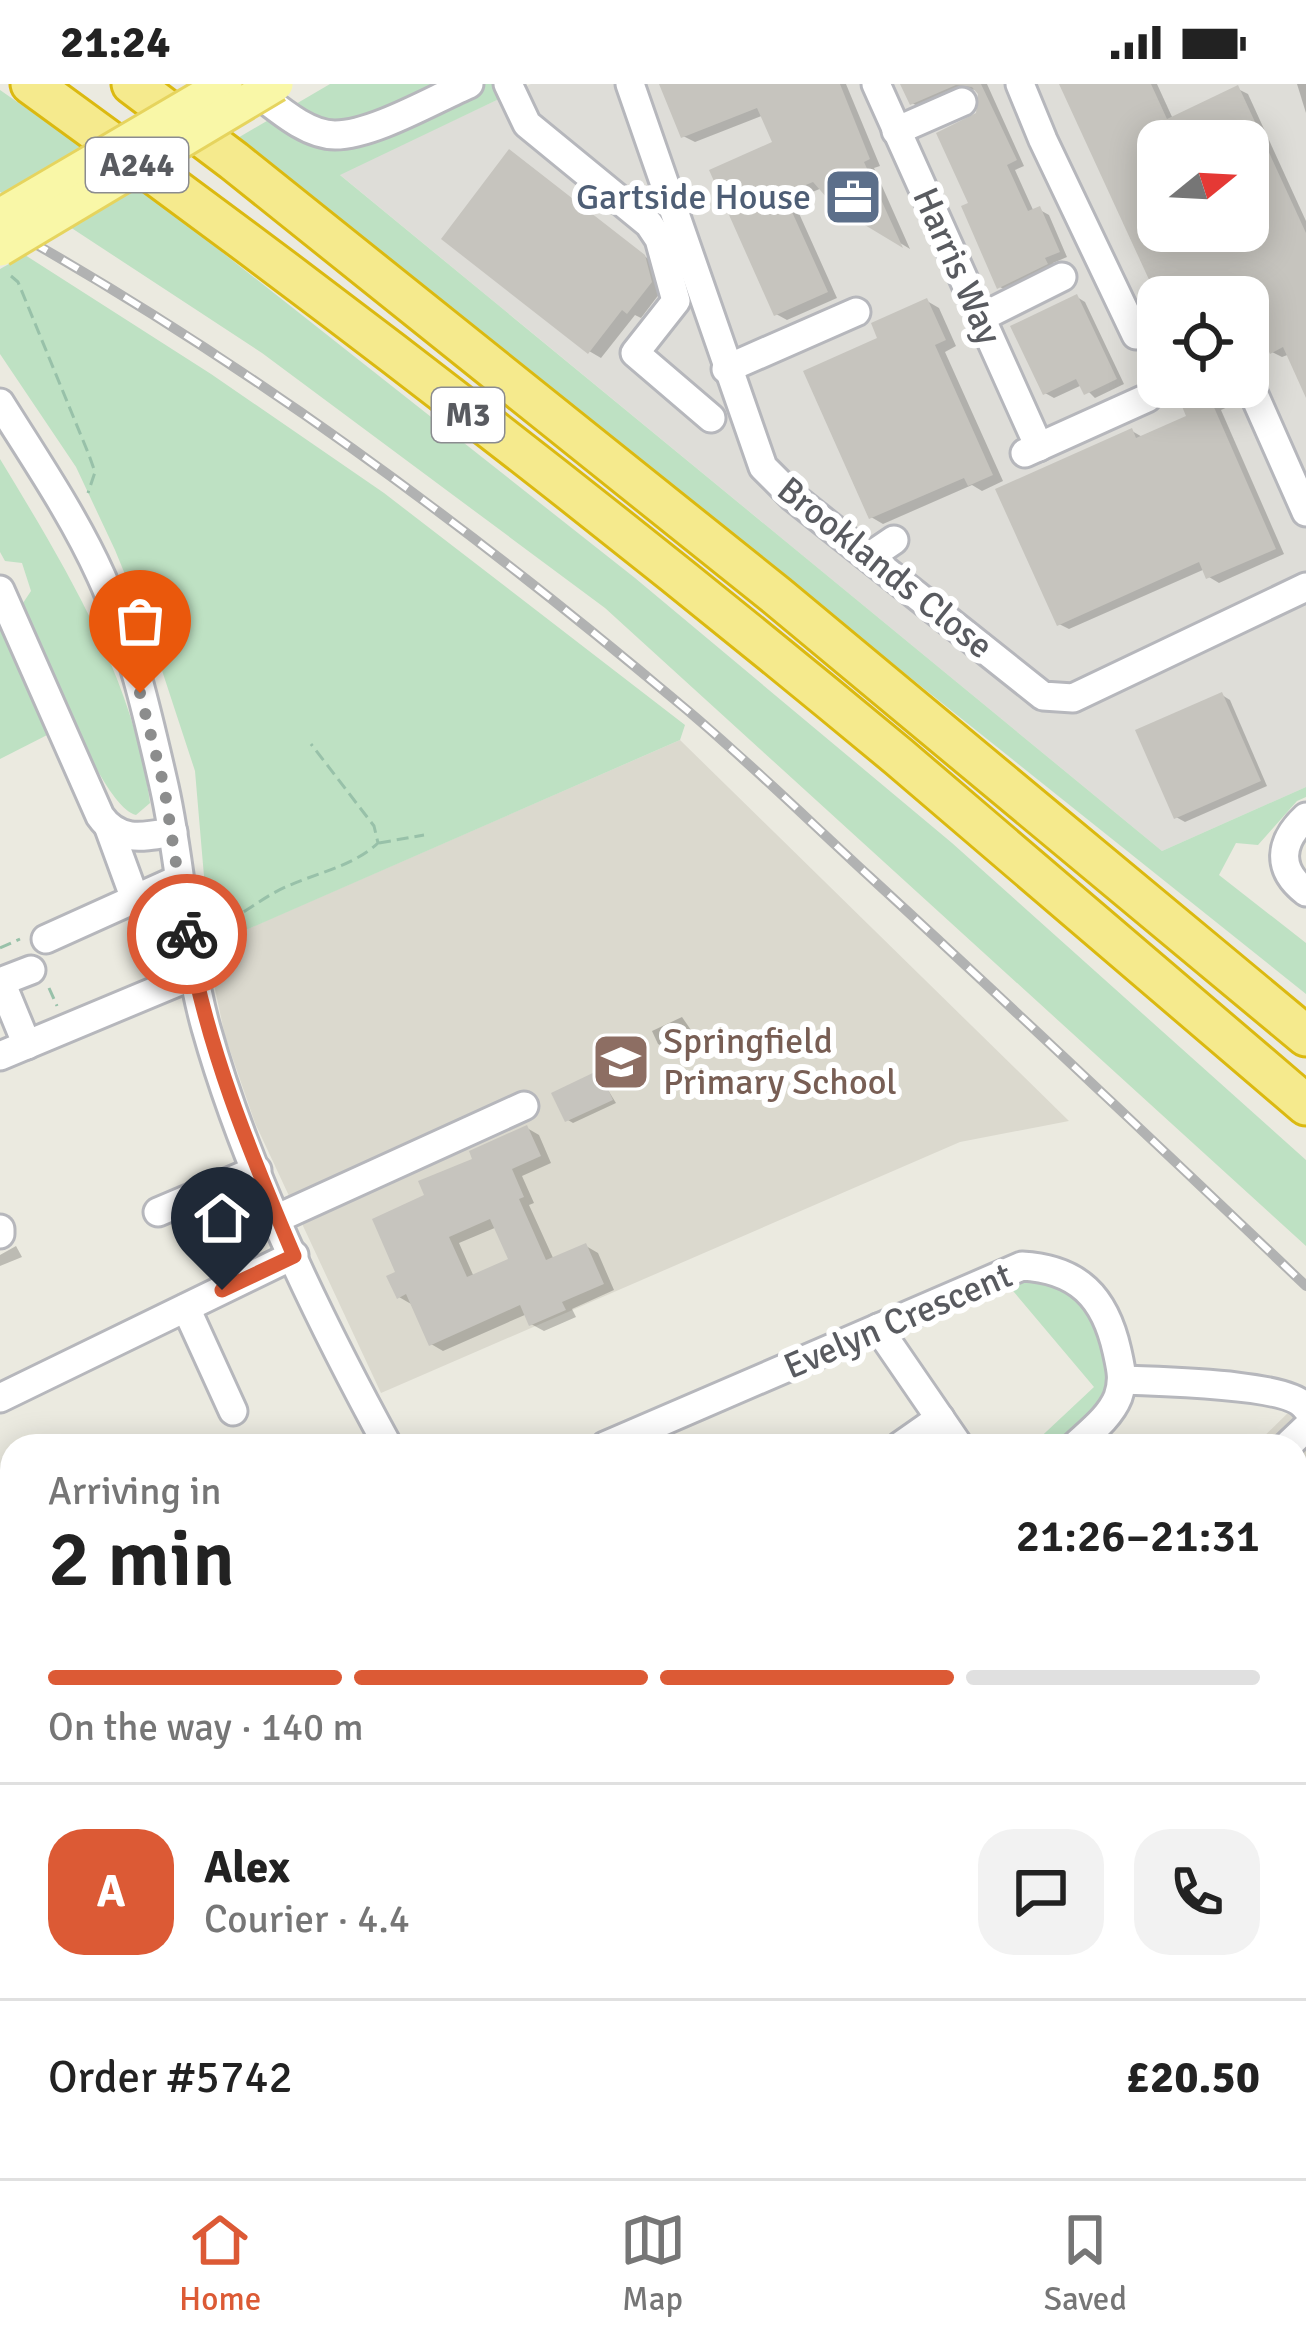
<!DOCTYPE html>
<html lang="en">
<head>
<meta charset="utf-8">
<style>
	body { margin:0; font-family:Signika,sans-serif; background:#f2f2f2; color:#222; height:100vh; display:flex; flex-direction:column; font-size:45px; white-space:nowrap }
	* { box-sizing:border-box; margin:0 }
	p { font-size:39px; color:#767676 }
	.icon { flex:none; width:66px; height:66px; fill:none; stroke:currentColor; stroke-width:2; stroke-linecap:round; stroke-linejoin:round }
	.map { position:relative; flex:1; overflow:hidden }
	.side { position:absolute; left:0px; top:1350px; width:1308px; height:744px; display:flex; flex-direction:column; background:#fff; border-radius:36px 36px 0 0; box-shadow:0 6px 30px #0003 }
	.side>* { flex:none }
	.needle { width:78px; rotate:72deg }
	.controls { position:absolute; left:1137px; top:36px; display:grid; gap:24px }
	.controls a { display:grid; place-items:center; width:132px; height:132px; border-radius:24px; background:#fff; box-shadow:0 6px 30px #0003; font-size:60px }
	.pin { position:absolute; display:grid; place-items:center; width:102px; height:102px; color:#fff; margin:-123px -51px; border-radius:50% 50% 50% 0; rotate:-45deg; box-shadow:0 0 12px #0007 }
	.pin .icon { rotate:45deg }
	.courier { position:absolute; display:grid; place-items:center; width:120px; height:120px; margin:-60px; border:9px solid #dc5a35; border-radius:50%; background:#fff; color:#222; box-shadow:0 3px 15px #0007 }
	.head em { font-style:normal; font-weight:600 }
	.head div { display:flex; flex-direction:column-reverse }
	.head { display:flex; align-items:center; justify-content:space-between; height:204px; padding:0 48px }
	h1 { font-size:78px; font-weight:600; line-height:90px }
	.bar { display:grid; grid-template-columns:repeat(4,1fr); gap:18px 12px; align-content:center; height:144px; padding:0 48px }
	.bar i { height:15px; border-radius:9px; background:#e0e0e0 }
	.bar .current { background:#dc5a35 }
	.bar p { grid-column:span 4 }
	.line { display:flex; align-items:center; gap:30px; padding:0 48px; border-top:3px solid #e0e0e0 }
	.line div { flex:1 }
	.round { display:grid; place-items:center; flex:none; width:126px; height:126px; border-radius:36px; background:#f2f2f2 }
	.status { display:flex; justify-content:space-between; align-items:center; height:84px; padding:0 60px; background:#fff; direction:ltr }
	.status svg { height:33px; fill:currentColor }
	.dock { display:flex; justify-content:space-around; align-items:center; height:168px; border-top:3px solid #e0e0e0; background:#fff; font-size:33px; color:#767676 }
	.dock a { display:grid; justify-items:center; gap:6px }
	.dock .current { color:#dc5a35 }
	.map>svg:first-child { display:block }
	.industrial { fill:#deddd8; fill-rule:evenodd }
	.education { fill:#dbd9ce }
	.green { fill:#bee1c3 }
	.shadow { fill:#0003; fill-rule:evenodd }
	.building { fill:#c6c4be; fill-rule:evenodd }
	.lines { fill:none; stroke-linecap:round; stroke-linejoin:round }
	.minor-casing { stroke:#b6b7bc; stroke-width:33 }
	.highway-casing { stroke:#dbb910; stroke-width:45 }
	.path { stroke:#98c1a9; stroke-width:3; stroke-dasharray:12 6; stroke-linecap:butt }
	.minor { stroke:#fff; stroke-width:27 }
	.highway { stroke:#f5ea8d; stroke-width:39 }
	.rail-casing { stroke:#b1b2b2; stroke-width:10 }
	.rail { stroke:#fff; stroke-width:6; stroke-dasharray:18; stroke-linecap:butt }
	.major-bridge-casing { stroke:#e6d45e; stroke-width:39; stroke-linecap:butt }
	.major-bridge { stroke:#f9f7a7; stroke-width:33 }
	.done { stroke:#8c8d8d; stroke-width:12; stroke-dasharray:0 21.6 }
	.route { stroke:#dc5a35; stroke-width:15 }
	.labels { text-anchor:middle; dominant-baseline:central; stroke-width:12; stroke-linejoin:round; paint-order:stroke }
	.shield { fill:#fff; stroke:#8b8c90; stroke-width:3 }
	.shield-label { font-size:33px; font-weight:bold; fill:#595b60 }
	.service-label { font-size:36px; fill:#4e5e75; stroke:#fff; text-anchor:end }
	.street-label { font-size:36px; fill:#595b60; stroke:#fff }
	.education-label { font-size:36px; fill:#785e54; stroke:#fff; text-anchor:start }
</style>
</head>
<body>
<div class="status"><b>21:24</b><svg viewBox="0 0 49 12"><path d="M0 12V9h3v3zM5 12V6h3v6zM10 12V3h3v9zM15 12V0h3v12zM26 1h20v11H26zM47 4h2v5h-2z"/></svg></div>
<div class="map">
<svg width="1306" height="2094" viewBox="0 0 1306 2094">
	<rect width="100%" height="100%" fill="#ebeae0"/>
	<!-- industrial -->
	<path class="industrial" d="M531,0H1306V703L1162,767L339,90ZM1158,57H1248V147H1158ZM1158,213H1248V303H1158Z"/>
	<!-- education -->
	<g class="education">
		<path d="M680,656L1069,1037L960,1058L381,1309L255,1039L225,952L206,863Z"/>
		<path d="M1306,1318V1913L1296,1890V1362H1254L1293,1324Z"/>
	</g>
	<!-- green -->
	<g class="green">
		<path d="M330,0H500L499,15L340,91L1162,767L1306,703V713L1297,717L1258,761L1236,759L1219,791L1306,859V910L236,55Z"/>
		<path d="M0,6L137,101L635,494L952,759L1306,1076V1162L605,524L262,269L70,143L0,108Z"/>
		<path d="M25,171L211,290L384,409L685,641L680,656L216,859L205,804L195,687L152,556L115,466L76,383L0,270V185Z"/>
		<path d="M0,375C64,481 134,594 150,719L136,731C100,723 41,559 23,519L31,507L22,479L5,477L0,468Z"/>
		<path d="M0,527L55,647L0,675Z"/>
		<path d="M998,1189L1074,1194L1123,1296L1099,1327L1059,1362H1031L1094,1303Z"/>
	</g>
	<!-- shadow -->
	<g class="shadow">
		<path d="M662,0H846L880,82L874,84L910,165L836,120L822,104L793,116L837,214L787,236L776,230V60L764,31L695,58L683,52Z"/>
		<path d="M904,0H987L1024,82L1015,86L1034,128L1040,126L1049,131L1067,173L1053,179L1055,185L1009,208L1000,203L972,120L978,32L983,19L978,6L967,5L921,24L912,19Z"/>
		<path d="M1062,0H1157L1173,35L1238,5L1248,10L1306,137V307L1290,270L1282,273L1272,268L1254,227L1248,230V213H1160ZM1158,57H1248V147H1158Z"/>
		<path d="M1297,0H1306V29Z"/>
		<path d="M522,76L656,181L663,205L641,234L635,231L601,274L589,267Z"/>
		<path d="M1077,213L1085,218L1124,300L1095,314L1082,301L1054,314L1045,309Z"/>
		<path d="M927,217L939,224L956,262L945,268L1003,397L982,407L972,401L883,440L871,433Z"/>
		<path d="M1177,303H1224L1232,321L1221,326L1284,470L1219,499L1209,493L1205,485L1069,545L1059,540L1132,347L1144,354L1190,334Z"/>
		<path d="M1222,611L1230,616L1267,702L1185,738L1176,733Z"/>
		<path d="M682,933L693,949L664,963L658,960L652,947Z"/>
		<path d="M598,990L616,1019L573,1039L568,1036Z"/>
		<path d="M527,1044L539,1051L551,1079L522,1092L534,1119L529,1121L554,1176L586,1162L598,1169L614,1206L572,1225L576,1233L544,1247L531,1240L527,1230L443,1267L431,1260L411,1220L399,1213V1189L428,1113ZM497,1143L512,1176L474,1193L459,1159Z"/>
		<path d="M16,1162L22,1173L0,1182V1171Z"/>
		<path d="M1302,1976L1306,1978L1303,1994L1306,2018L1296,2023V1979Z"/>
	</g>
	<!-- building -->
	<g class="building">
		<path d="M659,0H840L870,75L864,78L903,164L835,123L813,98L784,110L828,208L774,232L709,86L772,58L757,24L681,54Z"/>
		<path d="M900,0H981L1017,76L1007,81L1028,127L1040,122L1060,168L1045,174L1048,180L997,205L961,122L968,119L936,49L976,29L978,10L972,3L956,1L910,21Z"/>
		<path d="M1059,0H1151L1167,35L1238,1L1306,149V314L1283,263L1270,270L1248,222V213H1157ZM1158,57H1248V147H1158Z"/>
		<path d="M509,65L645,171L652,198L627,230L622,226L588,270L441,155Z"/>
		<path d="M1077,210L1117,295L1084,311L1076,295L1043,311L1010,242Z"/>
		<path d="M927,214L946,256L935,261L993,391L968,402L964,394L869,435L803,287L877,254L871,239Z"/>
		<path d="M1174,303H1218L1224,316L1213,321L1276,465L1206,495L1199,478L1057,542L995,405L1132,344L1136,354L1186,332Z"/>
		<path d="M1222,608L1261,697L1174,735L1135,646Z"/>
		<path d="M599,986L613,1016L565,1038L551,1009Z"/>
		<path d="M527,1041L541,1072L512,1085L524,1113L519,1115L546,1176L586,1159L604,1200L562,1218L566,1226L529,1242L520,1221L429,1262L406,1210L397,1215L386,1192L395,1188L372,1135L424,1111L418,1097L472,1075L469,1067ZM490,1135L508,1175L467,1193L449,1153Z"/>
	</g>
	<g class="lines">
		<defs>
			<g id="minor">
				<path d="M245,0C270,17 303,51 335,51C373,51 434,15 469,0"/>
				<path d="M508,0L527,40L649,140L659,155L676,217L635,269L711,334"/>
				<path d="M630,0L763,383L793,413L1043,612L1073,614L1306,503"/>
				<path d="M876,0L1039,363"/>
				<path d="M1020,0L1043,56L1136,251"/>
				<path d="M896,47L962,18"/>
				<path d="M980,234L1062,193"/>
				<path d="M726,285L856,228"/>
				<path d="M1248,297L1306,428"/>
				<path d="M0,319C35,375 74,432 101,492C131,557 148,632 164,702C182,782 184,865 206,944C245,1083 319,1236 388,1362"/>
				<path d="M1025,369L1147,314"/>
				<path d="M869,473L894,456"/>
				<path d="M0,506L100,732C119,759 143,753 173,748"/>
				<path d="M1306,733C1279,758 1276,785 1306,808"/>
				<path d="M109,744L135,815"/>
				<path d="M46,855L179,795"/>
				<path d="M0,898L31,886"/>
				<path d="M1,898L27,961"/>
				<path d="M0,972L194,891"/>
				<path d="M158,1128L257,1086"/>
				<path d="M278,1134L524,1022"/>
				<path d="M0,1145V1150"/>
				<path d="M186,1224L233,1327"/>
				<path d="M878,1244L959,1362"/>
				<path d="M1123,1296C1158,1298 1289,1299 1306,1324"/>
				<path d="M0,1314L294,1171"/>
				<path d="M605,1362L1022,1182C1078,1185 1105,1213 1117,1267C1121,1285 1124,1296 1118,1313C1110,1333 1090,1348 1075,1362"/>
				<path d="M900,1362L940,1334"/>
				<path d="M1287,1362L1306,1344"/>
				<path d="M0,1601L12,1595"/>
				<path d="M0,1912L12,1904"/>
				<path d="M266,2082L268,2094"/>
				<path d="M789,2082L796,2094"/>
				<path d="M607,2094L628,2082"/>
				<path d="M896,2094L906,2082"/>
			</g>
			<g id="highway">
				<path d="M31,0C327,214 618,439 899,673C1035,788 1170,905 1306,1021"/>
				<path d="M132,0L234,77L777,512L1306,952"/>
			</g>
		</defs>
		<!-- minor casing -->
		<use href="#minor" class="minor-casing"/>
		<!-- highway casing -->
		<use href="#highway" class="highway-casing"/>
		<!-- path -->
		<g class="path">
			<path d="M11,192L18,198L89,371L95,388L88,409"/>
			<path d="M379,759L424,751"/>
			<path d="M211,842C234,837 251,822 272,810C304,791 351,785 378,759L374,742L311,660"/>
			<path d="M0,864L20,855"/>
			<path d="M49,904L57,922"/>
			<path d="M129,2094L140,2082"/>
		</g>
		<!-- minor -->
		<use href="#minor" class="minor"/>
		<!-- highway -->
		<use href="#highway" class="highway"/>
		<defs>
			<path id="rail" d="M0,140C244,276 468,442 681,621C746,675 807,735 869,792C1016,927 1161,1064 1306,1202"/>
		</defs>
		<!-- rail casing -->
		<use href="#rail" class="rail-casing"/>
		<!-- rail -->
		<use href="#rail" class="rail"/>
		<defs>
			<g id="major-bridge">
				<path d="M0,132L225,0"/>
				<path d="M0,165L276,0"/>
			</g>
		</defs>
		<!-- major-bridge casing -->
		<use href="#major-bridge" class="major-bridge-casing"/>
		<!-- major-bridge -->
		<use href="#major-bridge" class="major-bridge"/>
	</g>
	<g class="lines">
		<!-- done -->
		<path class="done" d="M140,609L164,702L187,850"/>
		<!-- route -->
		<path class="route" d="M187,850C207,964 249,1066 294,1172L222,1206"/>
	</g>
	<!-- icons -->
	<defs>
		<symbol id="office-square" viewBox="-11 -11 22 22"><rect x="-9" y="-9" width="18" height="18" rx="4" fill="#5c6f8a" stroke="#fff"/><path d="M-6-3h4V-5.5h4V-3h4V5H-6ZM-1-4.5V-3h2v-1.5ZM-6 0V1H6V0Z" fill="#fff"/></symbol>
		<symbol id="school-square" viewBox="-11 -11 22 22"><rect x="-9" y="-9" width="18" height="18" rx="4" fill="#8d6e63" stroke="#fff"/><path d="M0-5L7-2L0 1L-7-2ZM-4 1L0 2.5L4 1V4Q0 6-4 4Z" fill="#fff"/></symbol>
	</defs>
	<g fill-rule="evenodd">
		<use href="#office-square" x="820" y="80" width="66" height="66"/>
		<use href="#school-square" x="588" y="945" width="66" height="66"/>
	</g>
	<g class="labels">
		<!-- shield labels -->
		<g class="shield">
			<rect x="86" y="54" width="102" height="54" rx="9"/>
			<rect x="432" y="304" width="72" height="54" rx="9"/>
		</g>
		<g class="shield-label">
			<text x="137" y="81">A244</text>
			<text x="468" y="331">M3</text>
		</g>
		<!-- service labels -->
		<g class="service-label">
			<text x="811" y="113">Gartside House</text>
		</g>
		<!-- street labels -->
		<g class="street-label">
			<text transform="translate(957 182) rotate(66)">Harris Way</text>
			<text transform="translate(885 484) rotate(39)">Brooklands Close</text>
			<text transform="translate(898 1237) rotate(-23)">Evelyn Crescent</text>
		</g>
		<!-- education labels -->
		<g class="education-label">
			<text x="663" y="957">Springfield<tspan x="663" dy="41">Primary School</tspan></text>
		</g>
	</g>
</svg>
<div class="controls">
<a><svg class="needle" viewBox="-14 -14 28 28"><path d="M0-13l5 13h-10z" fill="#e53935"/><path d="M0 13l5-13h-10z" fill="#767676"/></svg></a>
<a><svg class="icon" aria-label="locate" viewBox="0 0 24 24"><circle cx="12" cy="12" r="6"/><path d="M12 2v4M12 18v4M2 12h4M18 12h4"/></svg></a>
</div>
<div class="pin" style="left:140px;top:609px;background:#ea580c"><svg class="icon" aria-label="bag" viewBox="0 0 24 24"><path d="M5 8h14l-1 12H6zM9 8a3 3 0 0 1 6 0"/></svg></div>
<div class="pin" style="left:222px;top:1206px;background:#1f2937"><svg class="icon" aria-label="home" viewBox="0 0 24 24"><path d="M3 11l9-7 9 7M6 9v11h12V9"/></svg></div>
<div class="courier" style="left:187px;top:850px"><svg class="icon" aria-label="bike" viewBox="0 0 24 24"><circle cx="6" cy="16" r="4"/><circle cx="18" cy="16" r="4"/><path d="M6 16l4-8h5l3 8M10 8l3 8H6M13 5h3"/></svg></div>
<section class="side">
<div class="head"><div><h1>2 min</h1><p>Arriving in</p></div><em>21:26–21:31</em></div>
<div class="bar"><i class="current"></i><i class="current"></i><i class="current"></i><i></i><p>On the way · 140 m</p></div>
<div class="line" style="height:216px"><b class="round" style="background:#dc5a35;color:#fff">A</b><div><b>Alex</b><p>Courier · 4.4</p></div><a class="round"><svg class="icon" aria-label="chat" viewBox="0 0 24 24"><path d="M4 5h16v11H9l-5 4z"/></svg></a><a class="round"><svg class="icon" aria-label="phone" viewBox="0 0 24 24"><path d="M5 4h4l2 5-3 2q2 4 5 5l2-3 5 2v4C11 20 4 13 5 4z"/></svg></a></div>
<div class="line" style="height:156px"><div>Order #5742</div><b>£20.50</b></div>
</section>
</div>
<nav class="dock">
<a class="current"><svg class="icon" aria-label="home" viewBox="0 0 24 24"><path d="M3 11l9-7 9 7M6 9v11h12V9"/></svg>Home</a>
<a><svg class="icon" aria-label="map" viewBox="0 0 24 24"><path d="M3 6l6-2 6 2 6-2v14l-6 2-6-2-6 2zM9 4v14M15 6v14"/></svg>Map</a>
<a><svg class="icon" aria-label="saved" viewBox="0 0 24 24"><path d="M7 4h10v16l-5-4-5 4z"/></svg>Saved</a>
</nav>
</body>
</html>
